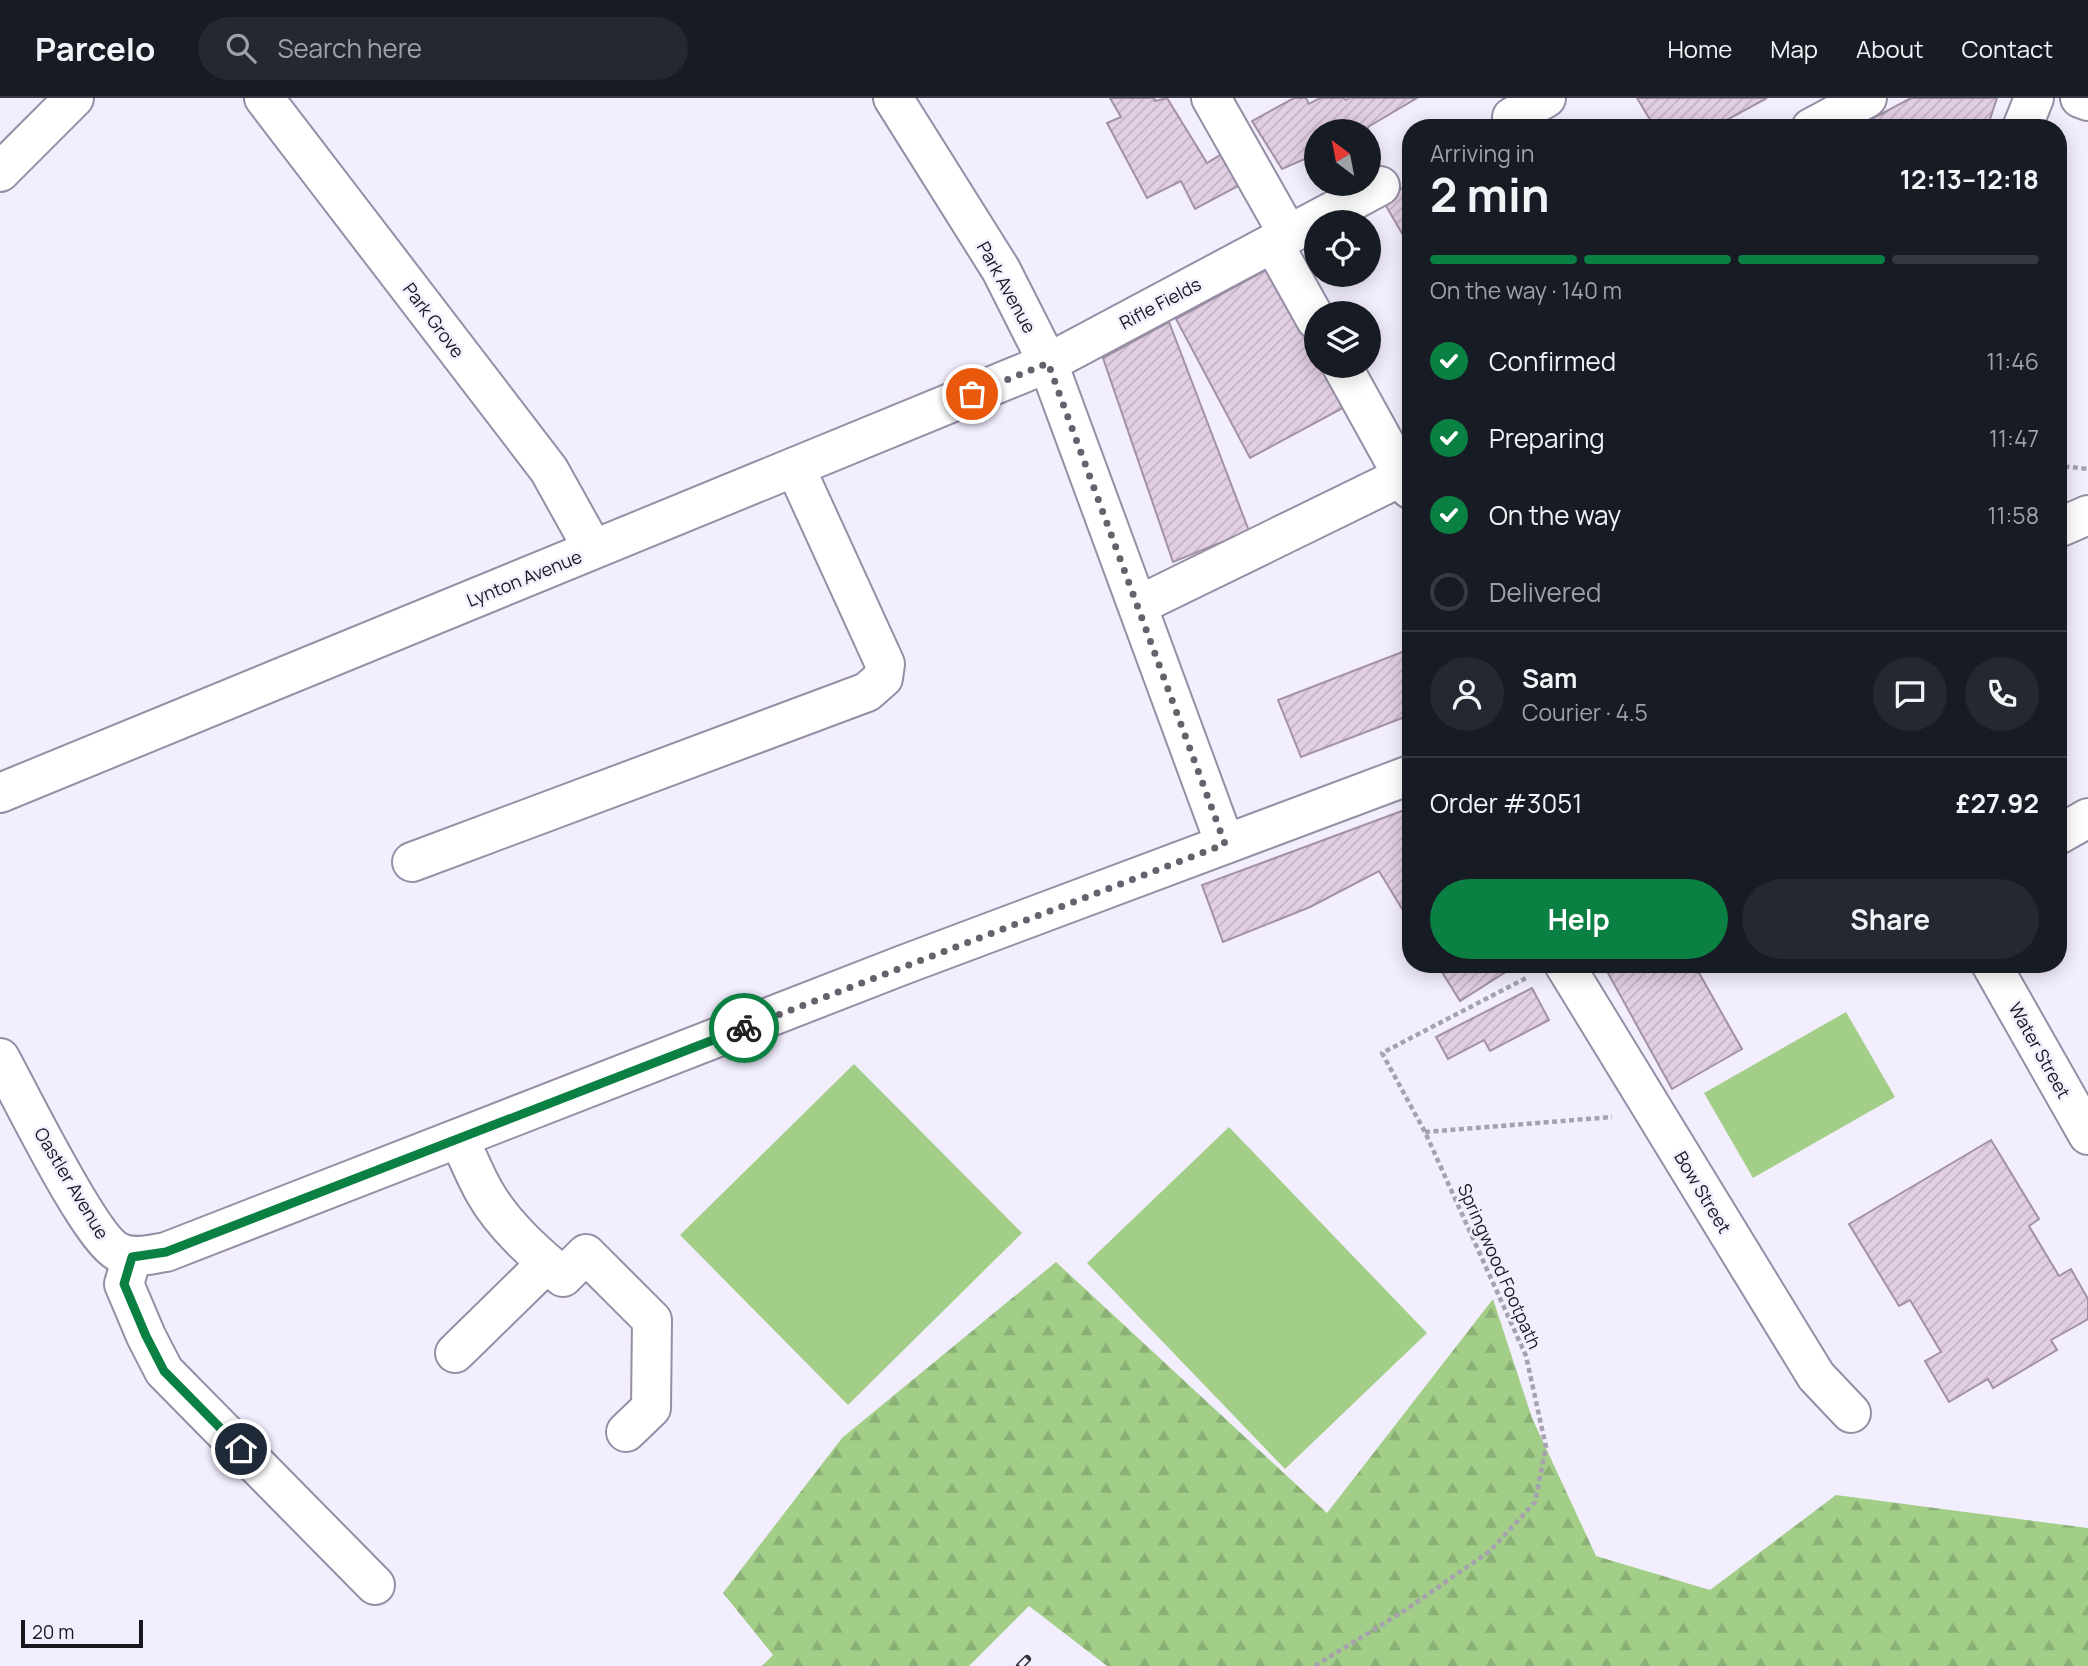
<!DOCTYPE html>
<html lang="en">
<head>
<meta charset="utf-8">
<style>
	body { margin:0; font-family:Manrope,sans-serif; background:#242831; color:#f1f3f6; height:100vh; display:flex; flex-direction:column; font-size:26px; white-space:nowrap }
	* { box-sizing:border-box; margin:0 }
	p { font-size:23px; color:#9ea1a6 }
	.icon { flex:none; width:38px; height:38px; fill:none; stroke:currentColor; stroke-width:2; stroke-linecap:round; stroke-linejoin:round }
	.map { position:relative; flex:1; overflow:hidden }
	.side { position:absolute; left:1402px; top:21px; width:665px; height:854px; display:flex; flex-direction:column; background:#171b24; border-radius:28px; box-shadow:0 4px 18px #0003 }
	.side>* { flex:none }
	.needle { width:46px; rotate:328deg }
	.tools { position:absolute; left:1304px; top:21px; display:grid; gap:14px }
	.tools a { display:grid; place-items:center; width:77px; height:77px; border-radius:50%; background:#171b24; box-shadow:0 4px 18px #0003; font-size:35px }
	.scale { position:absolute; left:21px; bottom:18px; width:122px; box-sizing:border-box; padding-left:7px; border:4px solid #19161f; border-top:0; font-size:19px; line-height:24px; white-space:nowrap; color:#19161f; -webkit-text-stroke:5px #f3eefe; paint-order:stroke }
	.pin { position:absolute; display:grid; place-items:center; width:60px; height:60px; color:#fff; margin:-30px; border:4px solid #fff; border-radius:50%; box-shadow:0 2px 7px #0007 }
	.courier { position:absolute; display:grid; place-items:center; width:70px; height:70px; margin:-35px; border:5px solid #0b8043; border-radius:50%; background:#fff; color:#222; box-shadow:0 2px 9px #0007 }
	.summary em { font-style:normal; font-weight:700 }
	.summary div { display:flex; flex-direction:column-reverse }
	.summary { display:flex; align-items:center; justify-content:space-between; height:119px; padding:0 28px }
	h1 { font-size:46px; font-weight:700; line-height:52px }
	.bar { display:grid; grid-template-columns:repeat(4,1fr); gap:10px 7px; align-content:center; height:84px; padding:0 28px }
	.bar i { height:9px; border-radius:5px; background:#363941 }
	.bar .active { background:#0b8043 }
	.bar p { grid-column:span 4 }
	.line { display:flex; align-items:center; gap:18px; padding:0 28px; border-top:2px solid #363941 }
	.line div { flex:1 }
	.round { display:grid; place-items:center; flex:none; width:74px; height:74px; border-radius:37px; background:#242831 }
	ol { padding:0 28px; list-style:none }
	li { display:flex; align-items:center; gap:21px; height:77px }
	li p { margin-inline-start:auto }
	li .icon { padding:7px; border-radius:50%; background:#0b8043; color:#fff; stroke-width:4 }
	li:last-child { color:#9ea1a6 }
	li i { width:38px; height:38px; border:4px solid #363941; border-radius:50% }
	.cta { display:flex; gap:14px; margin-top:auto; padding:14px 28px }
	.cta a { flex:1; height:80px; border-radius:42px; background:#0b8043; color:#fff; font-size:28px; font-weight:700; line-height:80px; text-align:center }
	.cta a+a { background:#242831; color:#f1f3f6 }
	header { display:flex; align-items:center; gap:42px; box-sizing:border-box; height:98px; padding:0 35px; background:#171b24; border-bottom:2px solid #363941 }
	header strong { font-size:33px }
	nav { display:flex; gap:38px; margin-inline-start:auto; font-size:24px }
	.search { width:490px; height:63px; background:#242831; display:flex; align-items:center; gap:18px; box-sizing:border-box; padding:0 24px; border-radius:38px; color:#9ea1a6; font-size:26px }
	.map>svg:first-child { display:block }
	.green { fill:#a2ce88 }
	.forest { fill:url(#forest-firs) }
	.building { fill:url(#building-hatch); stroke:#a391a5; stroke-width:2 }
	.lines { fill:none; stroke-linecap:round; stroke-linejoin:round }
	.minor-casing { stroke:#958ea6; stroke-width:42 }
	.path { stroke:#a6a1af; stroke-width:4.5; stroke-dasharray:5 3.5; stroke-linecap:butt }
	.minor { stroke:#fff; stroke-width:38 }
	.rail-casing { stroke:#322f39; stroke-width:8 }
	.rail { stroke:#f3eefe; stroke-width:5; stroke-dasharray:16; stroke-linecap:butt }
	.done { stroke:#65626d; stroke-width:7; stroke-dasharray:0 12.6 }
	.route { stroke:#0b8043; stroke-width:9 }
	.labels { text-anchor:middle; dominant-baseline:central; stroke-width:5; stroke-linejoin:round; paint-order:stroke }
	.street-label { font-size:18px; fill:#19161f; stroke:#f3eefe }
</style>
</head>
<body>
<header>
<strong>Parcelo</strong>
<div class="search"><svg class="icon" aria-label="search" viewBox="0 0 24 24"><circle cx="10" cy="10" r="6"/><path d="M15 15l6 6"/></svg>Search here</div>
<nav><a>Home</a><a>Map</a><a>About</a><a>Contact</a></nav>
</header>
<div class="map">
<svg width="2088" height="1568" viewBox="0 0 2088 1568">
	<defs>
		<pattern id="forest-firs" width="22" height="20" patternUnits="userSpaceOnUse" patternTransform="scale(1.75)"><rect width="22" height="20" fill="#a2ce88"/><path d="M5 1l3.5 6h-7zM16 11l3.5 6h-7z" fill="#8bb075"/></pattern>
		<pattern id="building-hatch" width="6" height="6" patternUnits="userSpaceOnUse" patternTransform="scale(1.75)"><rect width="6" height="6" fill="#e3cfe4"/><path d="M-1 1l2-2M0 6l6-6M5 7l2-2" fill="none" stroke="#c2b1c3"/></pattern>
	</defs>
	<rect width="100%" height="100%" fill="#f3eefe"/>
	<!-- green -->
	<g class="green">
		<path d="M1846,914L1895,999L1753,1080L1704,995Z"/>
		<path d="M854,966L1022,1135L848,1307L680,1137Z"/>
		<path d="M1229,1029L1427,1235L1285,1371L1087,1165Z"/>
	</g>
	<!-- forest -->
	<path class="forest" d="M1056,1164L1327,1415L1493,1201L1532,1320L1596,1458L1710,1492L1836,1397L2088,1430V1568H1107L1029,1508L969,1568H762L773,1557L723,1495L842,1340Z"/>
	<!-- building -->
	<g class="building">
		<path d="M1110,0H1154L1155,3L1167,0L1207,65L1233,49L1251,81L1195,111L1181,83L1147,100L1107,25L1121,19Z"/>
		<path d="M1294,0H1306L1309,6L1320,0H1344L1346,2L1349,0H1417L1368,29V33H1316V56L1282,71L1252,23Z"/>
		<path d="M1637,0H1767L1712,30H1655Z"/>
		<path d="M1911,0H1997L1987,30H1855Z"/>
		<path d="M1410,86V149L1382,101Z"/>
		<path d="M1275,167L1316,240V268H1332L1352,305L1250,360L1176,221Z"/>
		<path d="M1169,224L1249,433L1173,464L1103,260Z"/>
		<path d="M1410,551V617L1301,659L1278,602Z"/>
		<path d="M1410,710V824L1379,773L1310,809L1223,844L1202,787Z"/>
		<path d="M1437,866H1518L1460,903Z"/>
		<path d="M1603,866H1694L1742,951L1672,991Z"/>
		<path d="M1532,890L1549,922L1490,953L1484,942L1448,961L1436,939Z"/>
		<path d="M1991,1042L2039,1121L2029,1128L2059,1178L2071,1171L2088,1201V1221L2051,1242L2057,1252L1993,1290L1988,1281L1949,1304L1925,1263L1941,1254L1910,1202L1899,1208L1849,1126Z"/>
	</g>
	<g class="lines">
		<defs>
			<g id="minor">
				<path d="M264,0L549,372L593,451"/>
				<path d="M893,0L1001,172L1048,265L1225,746"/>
				<path d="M1211,0L1288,136"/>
				<path d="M2080,0L2088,3"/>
				<path d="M1512,19L1546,0"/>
				<path d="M1811,30L1867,0"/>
				<path d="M2022,30L2034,0"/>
				<path d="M0,74L74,0"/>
				<path d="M1273,145L1316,222"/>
				<path d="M1342,268L1410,391"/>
				<path d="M2058,430L2088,417"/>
				<path d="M1139,507L1403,378"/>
				<path d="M0,695L1048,265L1380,88"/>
				<path d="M2058,737L2088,720"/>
				<path d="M412,764L867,594L883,580L885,566L795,369"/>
				<path d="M1564,866L1816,1278L1851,1315"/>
				<path d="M1991,866L2088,1037"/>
				<path d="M0,960C20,996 89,1139 118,1154C133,1162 151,1156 166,1154L903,867L1410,677"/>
				<path d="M459,1041C468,1059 475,1078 485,1095C504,1128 535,1155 563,1179L586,1156L652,1222L651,1310L626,1334"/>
				<path d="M132,1159L124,1186L146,1238L164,1273L375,1487"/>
				<path d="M455,1255L547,1165"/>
			</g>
		</defs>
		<!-- minor casing -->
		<use href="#minor" class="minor-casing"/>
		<!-- path -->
		<g class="path">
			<path d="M2058,364L2061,368L2088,371"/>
			<path d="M1425,1034L1612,1019"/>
			<path d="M1315,1568L1404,1513L1490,1453L1535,1404L1546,1349L1526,1258L1425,1034L1382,955L1528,879"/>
		</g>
		<!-- minor -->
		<use href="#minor" class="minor"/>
		<defs>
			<path id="rail" d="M1020,1568L1027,1561"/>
		</defs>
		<!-- rail casing -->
		<use href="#rail" class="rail-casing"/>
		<!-- rail -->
		<use href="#rail" class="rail"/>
	</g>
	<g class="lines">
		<!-- done -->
		<path class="done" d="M744,930L1225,746L1048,265L972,296"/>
		<!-- route -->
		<path class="route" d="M241,1351L164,1273L146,1238L124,1186L132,1159L166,1154L744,930"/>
	</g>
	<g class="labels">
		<!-- street labels -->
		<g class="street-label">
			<text transform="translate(1007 189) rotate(61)">Park Avenue</text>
			<text transform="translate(1160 205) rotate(-28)">Rifle Fields</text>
			<text transform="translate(434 222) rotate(53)">Park Grove</text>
			<text transform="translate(524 480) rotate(-22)">Lynton Avenue</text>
			<text transform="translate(2040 952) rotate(61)">Water Street</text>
			<text transform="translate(72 1085) rotate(59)">Oastler Avenue</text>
			<text transform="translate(1703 1094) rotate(59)">Bow Street</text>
			<text transform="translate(1500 1168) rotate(66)">Springwood Footpath</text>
		</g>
	</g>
</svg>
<div class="tools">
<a><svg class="needle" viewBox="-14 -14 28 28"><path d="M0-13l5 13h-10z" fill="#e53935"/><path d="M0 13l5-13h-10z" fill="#9ea1a6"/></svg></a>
<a><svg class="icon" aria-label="locate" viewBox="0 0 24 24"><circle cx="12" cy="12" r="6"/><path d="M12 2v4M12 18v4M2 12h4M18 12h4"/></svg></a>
<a><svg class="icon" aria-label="layers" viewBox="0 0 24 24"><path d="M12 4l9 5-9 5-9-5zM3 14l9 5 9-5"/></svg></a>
</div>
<div class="scale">20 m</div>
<div class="pin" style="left:972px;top:296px;background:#ea580c"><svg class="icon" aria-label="bag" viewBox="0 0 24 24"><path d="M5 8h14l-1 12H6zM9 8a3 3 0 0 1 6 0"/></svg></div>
<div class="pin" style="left:241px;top:1351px;background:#1f2937"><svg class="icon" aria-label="home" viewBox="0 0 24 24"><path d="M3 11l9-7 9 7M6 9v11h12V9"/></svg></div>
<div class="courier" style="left:744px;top:930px"><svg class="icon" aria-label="bike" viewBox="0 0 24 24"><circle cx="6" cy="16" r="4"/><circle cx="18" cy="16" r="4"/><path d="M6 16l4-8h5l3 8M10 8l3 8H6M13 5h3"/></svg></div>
<section class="side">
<div class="summary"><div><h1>2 min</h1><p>Arriving in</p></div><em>12:13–12:18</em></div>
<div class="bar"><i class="active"></i><i class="active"></i><i class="active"></i><i></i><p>On the way · 140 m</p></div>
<ol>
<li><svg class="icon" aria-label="check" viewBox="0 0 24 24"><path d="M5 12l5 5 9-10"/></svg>Confirmed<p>11:46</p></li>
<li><svg class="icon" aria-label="check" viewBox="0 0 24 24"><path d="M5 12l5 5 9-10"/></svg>Preparing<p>11:47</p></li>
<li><svg class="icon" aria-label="check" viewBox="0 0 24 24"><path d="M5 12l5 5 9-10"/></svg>On the way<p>11:58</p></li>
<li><i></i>Delivered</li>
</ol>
<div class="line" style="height:126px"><a class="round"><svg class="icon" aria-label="person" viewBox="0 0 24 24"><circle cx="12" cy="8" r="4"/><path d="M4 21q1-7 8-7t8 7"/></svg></a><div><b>Sam</b><p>Courier · 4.5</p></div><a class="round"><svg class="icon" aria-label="chat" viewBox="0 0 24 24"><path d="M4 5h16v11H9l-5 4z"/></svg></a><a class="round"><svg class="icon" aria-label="phone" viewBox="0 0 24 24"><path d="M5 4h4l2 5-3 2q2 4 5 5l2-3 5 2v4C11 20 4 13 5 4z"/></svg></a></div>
<div class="line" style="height:91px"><div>Order #3051</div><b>£27.92</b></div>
<div class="cta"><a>Help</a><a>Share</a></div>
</section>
</div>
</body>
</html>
